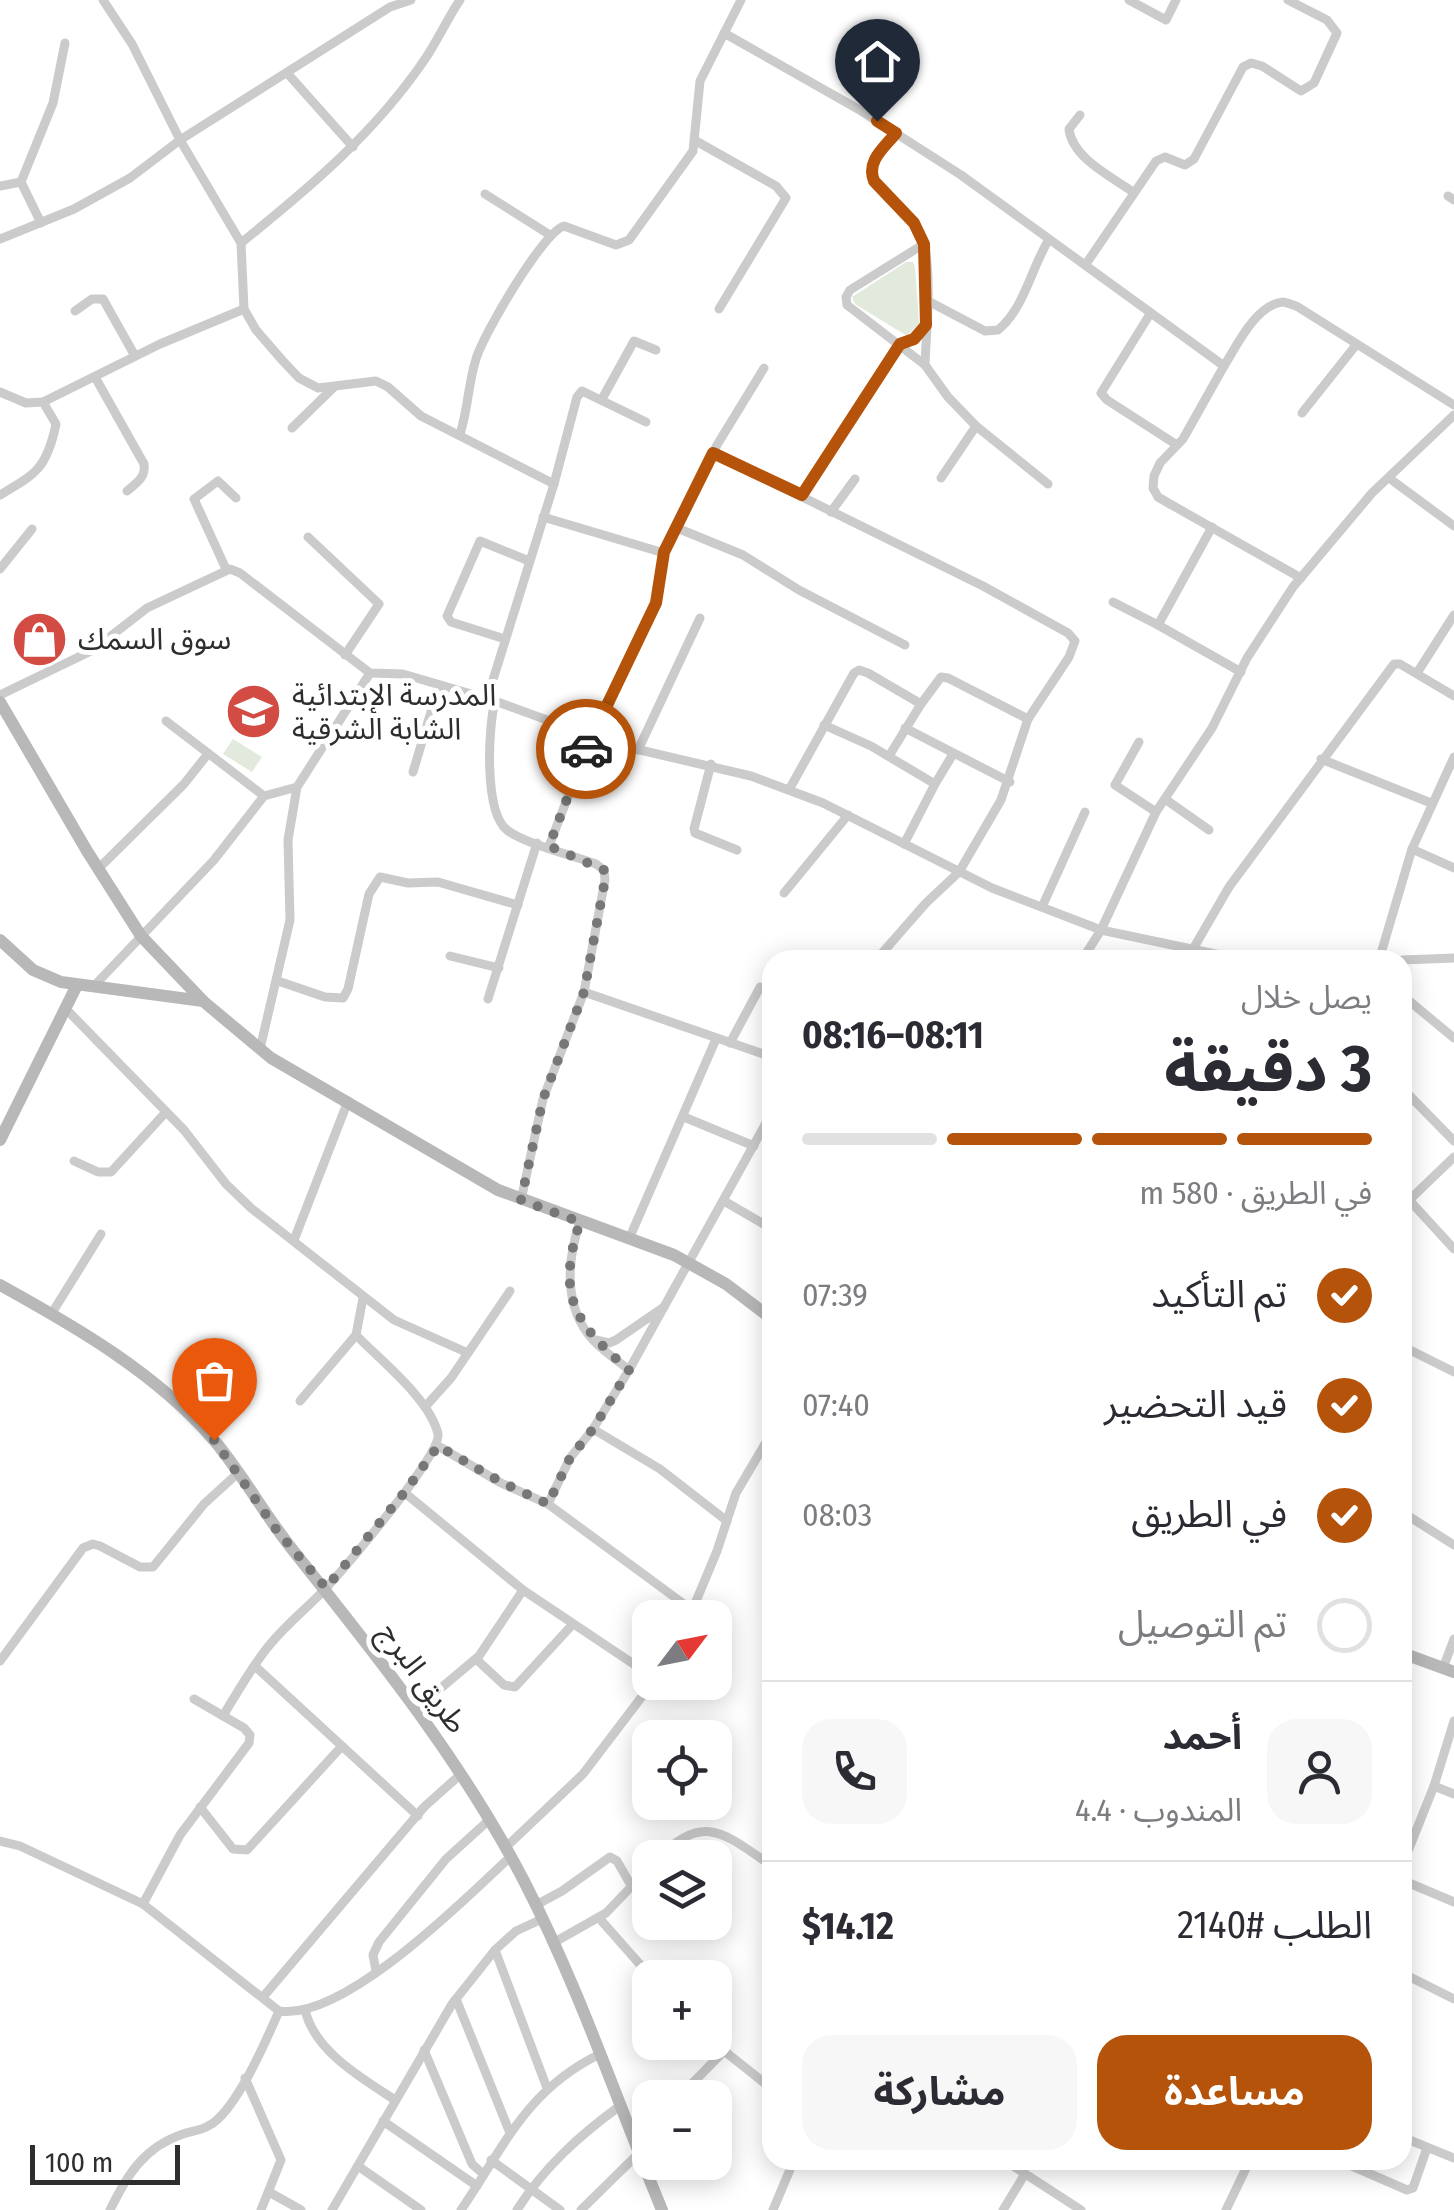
<!DOCTYPE html>
<html lang="ar">
<head>
<meta charset="utf-8">
<style>
	body { margin:0; font-family:"Fira Sans Condensed","Noto Sans Arabic",sans-serif; background:#f7f7f7; color:#2b2b33; direction:rtl; height:100vh; display:flex; flex-direction:column; font-size:38px; white-space:nowrap }
	* { box-sizing:border-box; margin:0 }
	p { font-size:32px; color:#7c7c81 }
	.icon { flex:none; width:55px; height:55px; fill:none; stroke:currentColor; stroke-width:2; stroke-linecap:round; stroke-linejoin:round }
	.map { position:relative; flex:1; overflow:hidden; direction:ltr }
	.details { position:absolute; left:762px; top:950px; width:650px; height:1220px; display:flex; flex-direction:column; background:#fff; border-radius:30px; box-shadow:0 5px 25px #0003; direction:rtl }
	.details>* { flex:none }
	.needle { width:65px; rotate:58deg }
	.tools { position:absolute; left:632px; top:1600px; display:grid; gap:20px }
	.tools a { display:grid; place-items:center; width:100px; height:100px; border-radius:20px; background:#fff; box-shadow:0 5px 25px #0003; font-size:50px }
	.scale { position:absolute; left:30px; bottom:25px; width:150px; box-sizing:border-box; padding-left:10px; border:5px solid #2e2e2e; border-top:0; font-size:28px; line-height:35px; white-space:nowrap; color:#2e2e2e; -webkit-text-stroke:8px #fff; paint-order:stroke }
	.pin { position:absolute; display:grid; place-items:center; width:85px; height:85px; color:#fff; margin:-102px -42px; border-radius:50% 50% 50% 0; rotate:-45deg; box-shadow:0 0 10px #0007 }
	.pin .icon { rotate:45deg }
	.courier { position:absolute; display:grid; place-items:center; width:100px; height:100px; margin:-50px; border:8px solid #b45309; border-radius:50%; background:#fff; color:#222; box-shadow:0 2px 12px #0007 }
	.head em { font-style:normal; font-weight:700 }
	.head div { display:flex; flex-direction:column-reverse }
	.head { display:flex; align-items:center; justify-content:space-between; height:170px; padding:0 40px }
	h1 { font-size:65px; font-weight:700; line-height:75px }
	.bar { display:grid; grid-template-columns:repeat(4,1fr); gap:15px 10px; align-content:center; height:120px; padding:0 40px }
	.bar i { height:12px; border-radius:8px; background:#e1e1e2 }
	.bar .active { background:#b45309 }
	.bar p { grid-column:span 4 }
	.line { display:flex; align-items:center; gap:25px; padding:0 40px; border-top:2px solid #e1e1e2 }
	.line div { flex:1 }
	.round { display:grid; place-items:center; flex:none; width:105px; height:105px; border-radius:30px; background:#f7f7f7 }
	ol { padding:0 40px; list-style:none }
	li { display:flex; align-items:center; gap:30px; height:110px }
	li p { margin-inline-start:auto }
	li .icon { padding:10px; border-radius:50%; background:#b45309; color:#fff; stroke-width:4 }
	li:last-child { color:#7c7c81 }
	li i { width:55px; height:55px; border:5px solid #e1e1e2; border-radius:50% }
	.cta { display:flex; gap:20px; margin-top:auto; padding:20px 40px }
	.cta a { flex:1; height:115px; border-radius:30px; background:#b45309; color:#fff; font-size:40px; font-weight:700; line-height:115px; text-align:center }
	.cta a+a { background:#f7f7f7; color:#2b2b33 }
	.map>svg:first-child { display:block }
	.green { fill:#e2eadd }
	.lines { fill:none; stroke-linecap:round; stroke-linejoin:round }
	.street { stroke:#cbcbcb; stroke-width:9 }
	.secondary { stroke:#b8b8b8; stroke-width:12 }
	.done { stroke:#777; stroke-width:10; stroke-dasharray:0 18 }
	.route { stroke:#b45309; stroke-width:12 }
	.labels { text-anchor:middle; dominant-baseline:central; stroke-width:10; stroke-linejoin:round; paint-order:stroke }
	.poi-label { font-size:30px; fill:#2e2e2e; stroke:#fff; text-anchor:start }
	.street-label { font-size:30px; fill:#2e2e2e; stroke:#fff }
</style>
</head>
<body>
<div class="map">
<svg width="1454" height="2210" viewBox="0 0 1454 2210">
	<rect width="100%" height="100%" fill="#fff"/>
	<!-- green -->
	<g class="green">
		<path d="M906,262H913L915,267L919,323L907,336L855,304L852,297Z"/>
		<path d="M233,739L262,757L252,772L223,754Z"/>
	</g>
	<g class="lines">
		<!-- street -->
		<g class="street">
			<path d="M103,0L132,44L180,140L241,243L244,309L256,330L282,360L299,378L318,388L376,381L388,387L421,416L554,484L487,699"/>
			<path d="M1129,0L1166,20L1176,0"/>
			<path d="M724,33L858,109L961,175L1224,366C1236,347 1256,304 1283,302C1284,302 1297,306 1298,307L1454,405"/>
			<path d="M288,74L353,147"/>
			<path d="M1080,115L1069,129C1072,158 1112,177 1133,192"/>
			<path d="M896,133C884,148 866,161 874,181C888,196 911,214 920,233C934,263 926,332 925,365"/>
			<path d="M696,141L776,186L786,198L719,309"/>
			<path d="M0,186L21,182"/>
			<path d="M485,194L550,235"/>
			<path d="M1448,196L1454,200"/>
			<path d="M41,223L21,182L53,103L65,43"/>
			<path d="M0,239L74,209L130,178L180,140L390,7L411,0"/>
			<path d="M241,243C309,188 375,133 425,59C438,40 447,19 460,0"/>
			<path d="M924,244L850,290L846,297L847,305L925,365L948,397L976,426L1048,484"/>
			<path d="M1086,264L1156,161L1165,157L1185,165L1194,159L1243,67L1251,63L1262,66L1301,91L1314,83L1337,33L1327,20L1288,0"/>
			<path d="M928,301L985,331L998,330C1024,309 1031,269 1048,241"/>
			<path d="M75,311L92,299H103L135,356"/>
			<path d="M1150,314L1101,393L1107,400L1177,445"/>
			<path d="M1224,366L1183,439L1160,463L1154,476L1153,488L1158,497L1170,504L1301,578"/>
			<path d="M95,377L144,464C146,477 137,483 127,491"/>
			<path d="M0,392L26,403L43,402L160,344L244,309"/>
			<path d="M602,399L634,341L656,350"/>
			<path d="M1302,413L1356,345"/>
			<path d="M292,428L334,387"/>
			<path d="M460,434C468,410 468,384 476,359C483,335 543,232 564,226L616,245L629,240L693,151L700,81L741,0"/>
			<path d="M713,453L983,586L1068,633L1075,641L1069,657L1028,719L948,678L941,677L921,704L868,673L859,670L854,673L790,788"/>
			<path d="M941,478L976,426"/>
			<path d="M1389,478L1454,526"/>
			<path d="M554,484L577,397L582,391L646,422"/>
			<path d="M0,495C36,474 47,468 56,424L43,402"/>
			<path d="M802,495L900,344L914,339L925,326"/>
			<path d="M831,512L855,479"/>
			<path d="M543,517L664,553"/>
			<path d="M677,528L743,555L799,590L905,645"/>
			<path d="M308,537L379,604L345,655"/>
			<path d="M0,569L32,529"/>
			<path d="M226,569L194,499L218,481L236,498"/>
			<path d="M1113,602L1158,625L1212,527"/>
			<path d="M1158,625L1241,672"/>
			<path d="M505,639L451,622L447,616L480,541L529,561"/>
			<path d="M1417,673L1454,615"/>
			<path d="M0,695L93,650L147,608L230,569L240,573L370,673L403,674L495,701L610,743L751,776L823,803L992,888L1101,930L1244,960"/>
			<path d="M495,701C488,728 484,812 507,830C522,843 575,856 596,864L604,870L605,880L584,992L543,1099L521,1200"/>
			<path d="M166,721L264,796"/>
			<path d="M824,725L871,746L935,784L904,844"/>
			<path d="M905,728L1010,782"/>
			<path d="M1139,742L1115,785L1156,812"/>
			<path d="M638,750L700,618"/>
			<path d="M889,756L921,704"/>
			<path d="M1321,759L1431,803"/>
			<path d="M711,764L694,829L695,833L737,850"/>
			<path d="M413,772L439,685"/>
			<path d="M935,784L953,754"/>
			<path d="M1165,799L1209,830"/>
			<path d="M549,846L591,737L656,603L664,553L717,445L764,368"/>
			<path d="M1412,849L1454,868"/>
			<path d="M98,869L184,784L207,755"/>
			<path d="M784,893L848,815"/>
			<path d="M1042,907L1085,812"/>
			<path d="M1193,949L1229,887L1394,664H1400L1454,696"/>
			<path d="M450,956L499,968"/>
			<path d="M876,960L926,903L959,872L1001,800L1028,719"/>
			<path d="M1082,960L1101,930L1156,812L1212,728L1247,658L1293,587L1372,493L1454,415"/>
			<path d="M1379,960L1412,849L1454,757"/>
			<path d="M1402,960L1454,958"/>
			<path d="M278,981L325,997L343,998L348,989L369,894L380,877L408,883L438,882L518,905"/>
			<path d="M93,987L214,860L264,796L297,787"/>
			<path d="M584,992L772,1057"/>
			<path d="M1402,995L1454,1038"/>
			<path d="M488,999L537,843"/>
			<path d="M65,1008L184,1130L226,1184L251,1208L394,1320L468,1353"/>
			<path d="M730,1043L760,987"/>
			<path d="M260,1049L290,920L288,840L297,787L370,673"/>
			<path d="M1402,1088L1454,1141"/>
			<path d="M684,1117L754,1146"/>
			<path d="M74,1161L98,1172H111L166,1112"/>
			<path d="M724,1201L772,1229"/>
			<path d="M1410,1201L1454,1249"/>
			<path d="M1402,1207L1454,1157"/>
			<path d="M580,1222C567,1260 563,1307 593,1340C603,1351 617,1360 629,1370"/>
			<path d="M629,1239L716,1039"/>
			<path d="M294,1240L348,1101"/>
			<path d="M52,1313L101,1234"/>
			<path d="M596,1340L609,1343L616,1340L664,1307"/>
			<path d="M1402,1346L1454,1372"/>
			<path d="M300,1401L356,1335L363,1298"/>
			<path d="M425,1407L451,1378L510,1291"/>
			<path d="M593,1429L660,1469L727,1521"/>
			<path d="M438,1446L501,1483L548,1504L570,1458L593,1429L629,1370L772,1112"/>
			<path d="M405,1493L523,1590L650,1675"/>
			<path d="M548,1504L692,1610"/>
			<path d="M1402,1512L1454,1545"/>
			<path d="M689,1618L717,1551L736,1493L772,1432"/>
			<path d="M476,1659L504,1685L515,1687L573,1624"/>
			<path d="M0,1661L83,1548L93,1544L100,1546L140,1567H153L204,1504L238,1473"/>
			<path d="M255,1666L418,1816"/>
			<path d="M1443,1668L1454,1639"/>
			<path d="M416,1709L479,1656L523,1590"/>
			<path d="M223,1716C236,1694 249,1672 264,1652C284,1625 307,1609 328,1586C346,1566 442,1454 438,1434C430,1399 380,1360 356,1335"/>
			<path d="M1434,1786L1454,1794"/>
			<path d="M200,1807L233,1849L247,1850L342,1746"/>
			<path d="M0,1841L20,1846L143,1904L279,2011C344,2021 464,1900 510,1857"/>
			<path d="M505,1848L583,1774L653,1682"/>
			<path d="M659,1858C704,1810 727,1836 772,1866"/>
			<path d="M1402,1866L1434,1786L1454,1721"/>
			<path d="M1402,1880L1454,1902"/>
			<path d="M143,1904L180,1835L249,1743L250,1735L244,1728L194,1699"/>
			<path d="M536,1905L562,1891L610,1857L617,1861L632,1887"/>
			<path d="M599,1918L652,1978"/>
			<path d="M553,1943L606,1913L650,1867"/>
			<path d="M495,1950L547,2088"/>
			<path d="M376,1971L373,1955L379,1942L446,1859L489,1820"/>
			<path d="M1402,1973L1454,1999"/>
			<path d="M263,1997L424,1807L461,1774"/>
			<path d="M456,1999L510,2133"/>
			<path d="M305,2010C315,2052 362,2078 395,2100"/>
			<path d="M713,2042L772,2089"/>
			<path d="M424,2050L472,2164L482,2173"/>
			<path d="M245,2078L281,2160L261,2210"/>
			<path d="M678,2098L723,2052"/>
			<path d="M383,2121L477,2186"/>
			<path d="M1402,2137L1454,2158"/>
			<path d="M636,2142L650,2127"/>
			<path d="M491,2160L560,2210"/>
			<path d="M1004,2160L1081,2210"/>
			<path d="M1338,2160L1407,2190L1413,2188L1427,2148"/>
			<path d="M358,2166L421,2210"/>
			<path d="M269,2192L301,2210"/>
			<path d="M110,2210C127,2175 144,2147 183,2134C196,2130 208,2129 218,2119C242,2096 266,2041 279,2011"/>
			<path d="M332,2210L452,2004L495,1950L516,1931L542,1919"/>
			<path d="M461,2210C504,2147 526,2090 600,2054"/>
			<path d="M517,2210C544,2167 580,2135 621,2105"/>
			<path d="M581,2210L640,2152"/>
			<path d="M773,2210L794,2160"/>
			<path d="M1003,2210L1025,2174"/>
			<path d="M1226,2210L1250,2160"/>
		</g>
		<!-- secondary -->
		<g class="secondary">
			<path d="M0,702L87,851L141,936L203,1001L271,1058L498,1190L674,1255L726,1284L772,1319"/>
			<path d="M0,940L33,970L61,982L203,1001"/>
			<path d="M0,1140L77,985"/>
			<path d="M0,1285C76,1327 156,1373 213,1439C242,1473 264,1514 292,1549C377,1656 462,1761 525,1883C579,1988 617,2101 662,2210"/>
			<path d="M1402,1653L1454,1672"/>
		</g>
	</g>
	<g class="lines">
		<!-- done -->
		<path class="done" d="M214,1440L278,1532L326,1588L404,1493L438,1446L501,1482L548,1504L570,1458L593,1429L629,1370C574,1323 556,1295 580,1222L521,1200L543,1099L584,992L605,880L604,870L549,846L586,749"/>
		<!-- route -->
		<path class="route" d="M586,749L656,603L664,552L713,453L802,495L900,344L914,339L926,325L924,244L914,223L874,181C866,161 884,148 896,133L877,121"/>
	</g>
	<!-- icons -->
	<defs>
		<symbol id="shop-disc" viewBox="-11 -11 22 22"><circle r="9.5" fill="#d24c44" stroke="#fff"/><path d="M-5-2.5h2.3a2.7 3.5 0 0 1 5.4 0H5L5.5 6h-11ZM-1.5-2.5h3a1.5 2.3 0 0 0-3 0Z" fill="#fff"/></symbol>
		<symbol id="school-disc" viewBox="-11 -11 22 22"><circle r="9.5" fill="#d24c44" stroke="#fff"/><path d="M0-5L7-2L0 1L-7-2ZM-4 1L0 2.5L4 1V4Q0 6-4 4Z" fill="#fff"/></symbol>
	</defs>
	<g fill-rule="evenodd">
		<use href="#shop-disc" x="8" y="608" width="63" height="63"/>
		<use href="#school-disc" x="222" y="680" width="63" height="63"/>
	</g>
	<g class="labels">
		<!-- poi labels -->
		<g class="poi-label">
			<text x="78" y="639">سوق السمك</text>
			<text x="292" y="695">المدرسة الإبتدائية<tspan x="292" dy="34">الشابة الشرقية</tspan></text>
		</g>
		<!-- street labels -->
		<g class="street-label">
			<text transform="translate(423 1678) rotate(54)">طريق البرج</text>
		</g>
	</g>
</svg>
<div class="tools">
<a><svg class="needle" viewBox="-14 -14 28 28"><path d="M0-13l5 13h-10z" fill="#e53935"/><path d="M0 13l5-13h-10z" fill="#7c7c81"/></svg></a>
<a><svg class="icon" aria-label="locate" viewBox="0 0 24 24"><circle cx="12" cy="12" r="6"/><path d="M12 2v4M12 18v4M2 12h4M18 12h4"/></svg></a>
<a><svg class="icon" aria-label="layers" viewBox="0 0 24 24"><path d="M12 4l9 5-9 5-9-5zM3 14l9 5 9-5"/></svg></a>
<a>+</a>
<a>−</a>
</div>
<div class="scale">100 m</div>
<div class="pin" style="left:214px;top:1440px;background:#ea580c"><svg class="icon" aria-label="bag" viewBox="0 0 24 24"><path d="M5 8h14l-1 12H6zM9 8a3 3 0 0 1 6 0"/></svg></div>
<div class="pin" style="left:877px;top:121px;background:#1f2937"><svg class="icon" aria-label="home" viewBox="0 0 24 24"><path d="M3 11l9-7 9 7M6 9v11h12V9"/></svg></div>
<div class="courier" style="left:586px;top:749px"><svg class="icon" aria-label="car" viewBox="0 0 24 24"><path d="M5 17H2v-5l4-1 3-4h7l3 4 3 1v5h-3M9 17h6M6 11h13"/><circle cx="7" cy="17" r="2"/><circle cx="17" cy="17" r="2"/></svg></div>
<section class="details">
<div class="head"><div><h1>3 دقيقة</h1><p>يصل خلال</p></div><em>08:11–08:16</em></div>
<div class="bar"><i class="active"></i><i class="active"></i><i class="active"></i><i></i><p>في الطريق · 580 m</p></div>
<ol>
<li><svg class="icon" aria-label="check" viewBox="0 0 24 24"><path d="M5 12l5 5 9-10"/></svg>تم التأكيد<p>07:39</p></li>
<li><svg class="icon" aria-label="check" viewBox="0 0 24 24"><path d="M5 12l5 5 9-10"/></svg>قيد التحضير<p>07:40</p></li>
<li><svg class="icon" aria-label="check" viewBox="0 0 24 24"><path d="M5 12l5 5 9-10"/></svg>في الطريق<p>08:03</p></li>
<li><i></i>تم التوصيل</li>
</ol>
<div class="line" style="height:180px"><a class="round"><svg class="icon" aria-label="person" viewBox="0 0 24 24"><circle cx="12" cy="8" r="4"/><path d="M4 21q1-7 8-7t8 7"/></svg></a><div><b>أحمد</b><p>المندوب · 4.4</p></div><a class="round"><svg class="icon" aria-label="phone" viewBox="0 0 24 24"><path d="M5 4h4l2 5-3 2q2 4 5 5l2-3 5 2v4C11 20 4 13 5 4z"/></svg></a></div>
<div class="line" style="height:130px"><div>الطلب #2140</div><b>$14.12</b></div>
<div class="cta"><a>مساعدة</a><a>مشاركة</a></div>
</section>
</div>
</body>
</html>
